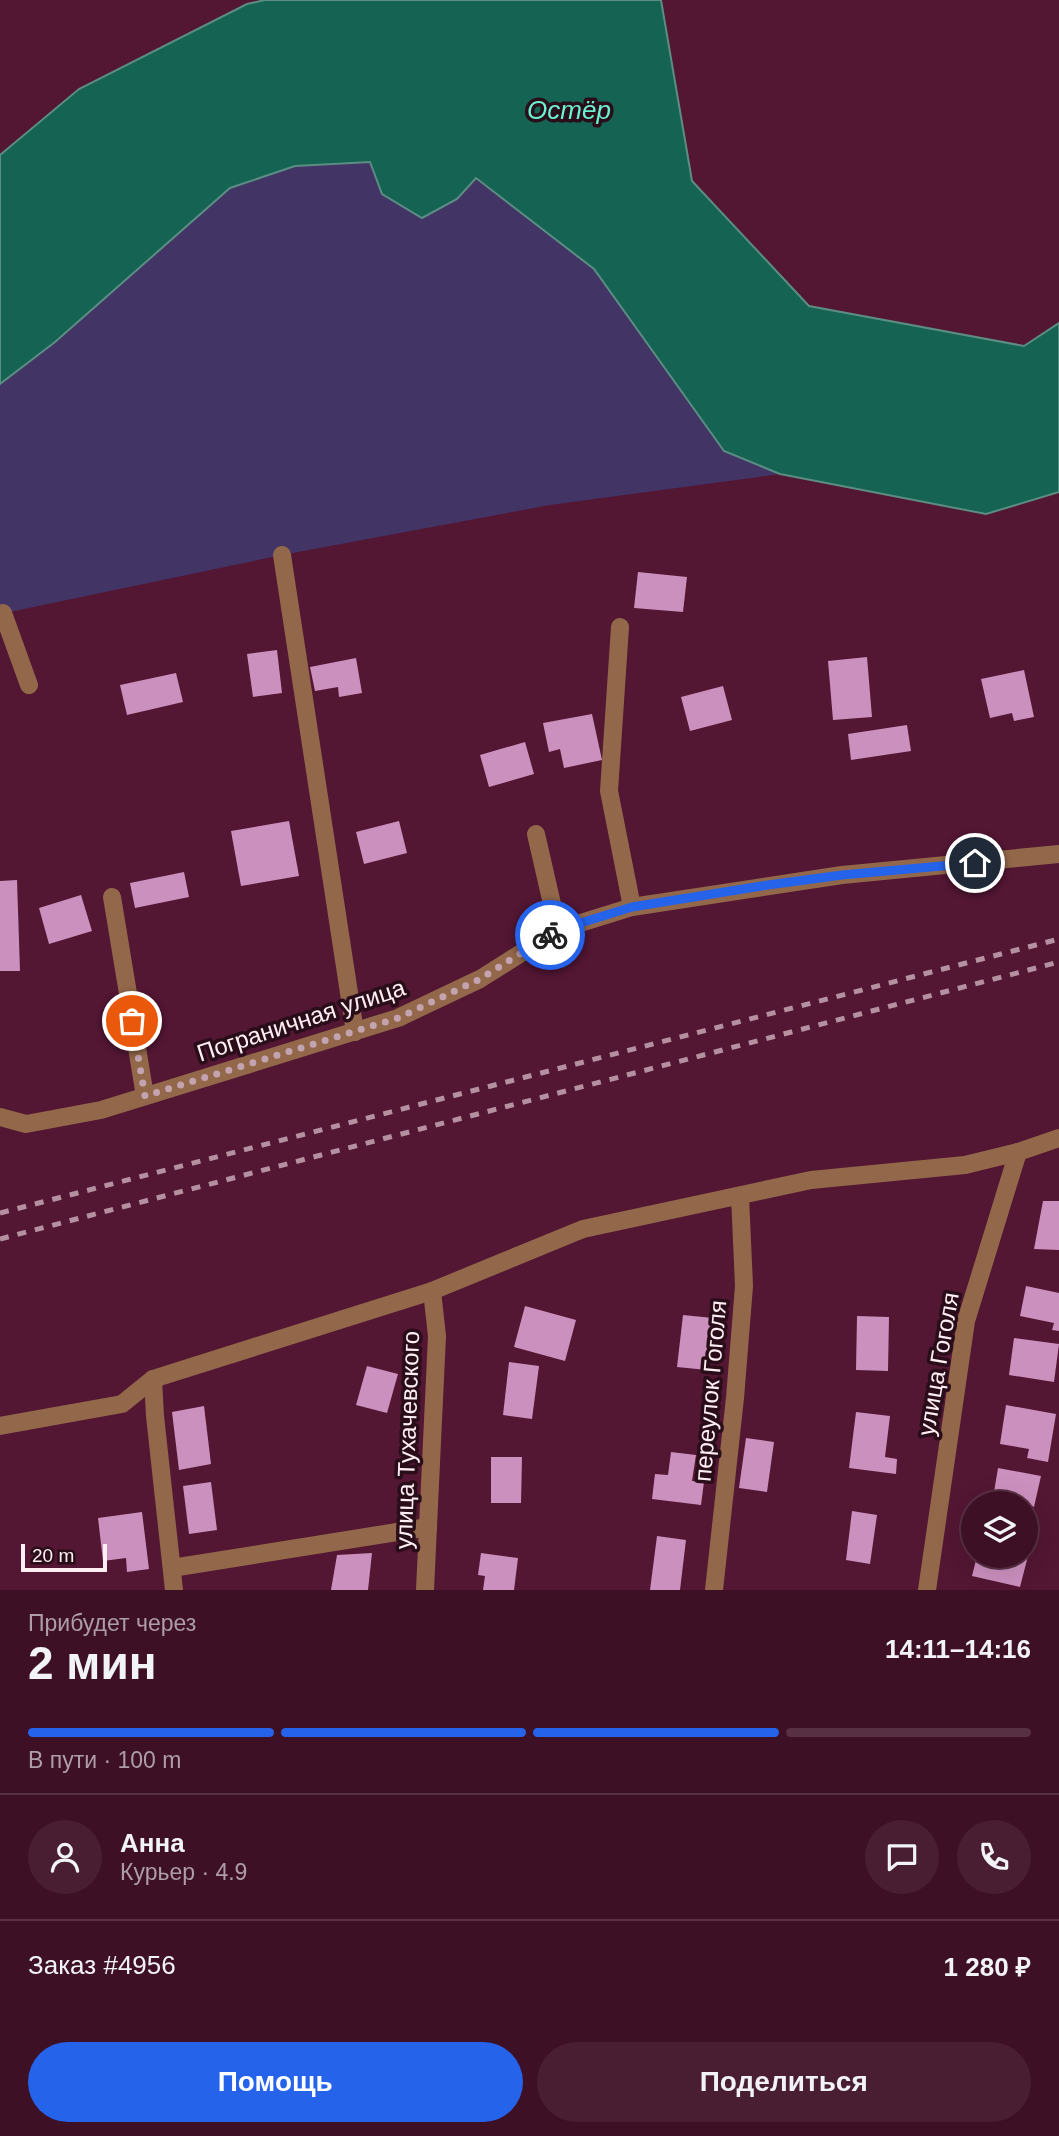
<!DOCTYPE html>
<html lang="ru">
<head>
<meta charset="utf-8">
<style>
	body { margin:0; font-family:Helvetica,sans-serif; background:#491e32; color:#f1f3f6; height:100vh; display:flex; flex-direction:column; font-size:26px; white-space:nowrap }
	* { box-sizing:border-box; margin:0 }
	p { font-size:23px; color:#ad9da7 }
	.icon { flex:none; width:38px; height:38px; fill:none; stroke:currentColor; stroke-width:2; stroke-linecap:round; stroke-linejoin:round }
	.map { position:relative; height:1590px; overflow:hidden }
	.drawer { display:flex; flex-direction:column; background:#3e1026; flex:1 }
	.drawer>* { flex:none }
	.fabs { position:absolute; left:961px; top:1491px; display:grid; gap:14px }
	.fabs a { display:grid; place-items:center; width:77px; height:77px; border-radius:50%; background:#3e1026; box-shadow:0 7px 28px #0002,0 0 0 2px #573043; font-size:35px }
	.scale { position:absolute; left:21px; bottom:18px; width:86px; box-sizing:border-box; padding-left:7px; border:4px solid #ffeff4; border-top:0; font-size:19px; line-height:24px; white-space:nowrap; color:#ffeff4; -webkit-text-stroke:5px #290e19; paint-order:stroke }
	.pin { position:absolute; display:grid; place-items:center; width:60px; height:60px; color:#fff; margin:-30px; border:4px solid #fff; border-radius:50%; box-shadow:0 2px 7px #0007 }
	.courier { position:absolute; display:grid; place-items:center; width:70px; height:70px; margin:-35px; border:5px solid #2563eb; border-radius:50%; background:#fff; color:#222; box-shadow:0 2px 9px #0007 }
	.headline em { font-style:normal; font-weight:800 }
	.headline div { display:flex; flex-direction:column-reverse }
	.headline { display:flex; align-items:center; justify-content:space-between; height:119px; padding:0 28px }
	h1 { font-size:46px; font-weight:800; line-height:52px }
	.bar { display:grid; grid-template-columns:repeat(4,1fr); gap:10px 7px; align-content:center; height:84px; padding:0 28px }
	.bar i { height:9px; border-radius:5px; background:#573043 }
	.bar .current { background:#2563eb }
	.bar p { grid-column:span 4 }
	.line { display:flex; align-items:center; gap:18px; padding:0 28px; border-top:2px solid #573043 }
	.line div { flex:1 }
	.round { display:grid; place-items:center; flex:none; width:74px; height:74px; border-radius:37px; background:#491e32 }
	.button { display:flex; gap:14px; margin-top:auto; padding:14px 28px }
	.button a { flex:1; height:80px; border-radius:42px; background:#2563eb; color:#fff; font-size:28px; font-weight:800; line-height:80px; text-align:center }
	.button a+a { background:#491e32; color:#f1f3f6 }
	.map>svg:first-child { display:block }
	.green { fill:#423465 }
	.water { fill:#156353; stroke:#5b8d83; stroke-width:2 }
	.building { fill:#cc90bf }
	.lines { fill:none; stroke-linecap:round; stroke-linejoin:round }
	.minor { stroke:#93684a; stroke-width:18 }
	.rail { stroke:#b490a0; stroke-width:5; stroke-dasharray:9 9; stroke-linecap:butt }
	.done { stroke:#c3a3b0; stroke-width:7; stroke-dasharray:0 12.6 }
	.route { stroke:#2563eb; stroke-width:9 }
	.labels { text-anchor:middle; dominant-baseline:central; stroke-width:7; stroke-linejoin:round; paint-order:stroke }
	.street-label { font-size:24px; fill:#ffeff4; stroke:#290e19 }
	.water-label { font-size:26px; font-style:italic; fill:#6bf2d2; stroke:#290e19 }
</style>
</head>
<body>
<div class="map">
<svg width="1059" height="1590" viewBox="0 0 1059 1590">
	<rect width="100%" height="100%" fill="#531633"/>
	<!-- green -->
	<path class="green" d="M370,162L382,194L457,199L476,178L594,269L724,451L780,474L550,505L282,555L0,614V384L55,342L230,188L295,166Z"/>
	<!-- water -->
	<path class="water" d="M265,0H661L692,181L809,306L1024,346L1059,323V492L986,514L780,474L724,451L594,269L476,178L457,199L422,218L382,194L370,162L295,166L230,188L55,342L0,384V155L79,89L247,4Z"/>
	<!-- building -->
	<g class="building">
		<path d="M638,572L687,577L683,612L634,608Z"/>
		<path d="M277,650L282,693L253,697L247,654Z"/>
		<path d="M867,657L872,717L833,720L828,661Z"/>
		<path d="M356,658L362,693L339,697L338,687L315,691L310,667Z"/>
		<path d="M1024,670L1034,717L1014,721L1012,713L990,718L981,679Z"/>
		<path d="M176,673L183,702L127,715L120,685Z"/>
		<path d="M723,686L732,720L690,731L681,697Z"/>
		<path d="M592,714L602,760L564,768L560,749L549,752L543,723Z"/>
		<path d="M907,725L911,751L851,760L848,734Z"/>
		<path d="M525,742L534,774L489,787L480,755Z"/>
		<path d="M289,821L299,876L241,886L231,831Z"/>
		<path d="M399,821L407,853L364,864L356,832Z"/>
		<path d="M184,872L189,897L135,908L130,883Z"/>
		<path d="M17,880L20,971H0V881Z"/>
		<path d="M81,895L92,931L49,944L39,908Z"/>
		<path d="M1043,1201H1059V1250L1034,1249Z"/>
		<path d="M1026,1286L1059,1293V1331L1052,1330L1054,1323L1020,1316Z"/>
		<path d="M525,1306L576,1320L565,1361L514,1347Z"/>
		<path d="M683,1315L713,1318L707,1370L677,1367Z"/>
		<path d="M857,1316L889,1317L888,1371L856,1370Z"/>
		<path d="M1014,1338L1059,1344L1054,1382L1009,1375Z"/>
		<path d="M509,1362L539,1366L532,1419L503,1415Z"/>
		<path d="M367,1366L398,1374L387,1413L356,1405Z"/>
		<path d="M1006,1405L1056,1414L1048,1462L1027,1458L1029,1449L1000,1444Z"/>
		<path d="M204,1406L211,1464L179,1470L172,1412Z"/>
		<path d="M856,1412L890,1416L885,1457L897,1459L896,1474L849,1468Z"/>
		<path d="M746,1438L774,1442L767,1492L739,1488Z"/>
		<path d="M671,1452L696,1455L692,1481L704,1482L701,1505L652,1499L655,1474L668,1475Z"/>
		<path d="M491,1457H522L521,1503H491Z"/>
		<path d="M998,1468L1041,1476L1034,1507L1026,1503L993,1498Z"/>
		<path d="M211,1482L217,1530L189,1534L183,1486Z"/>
		<path d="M852,1511L877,1515L870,1564L846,1560Z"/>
		<path d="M142,1512L149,1569L127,1572L126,1558L103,1561L98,1518Z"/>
		<path d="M657,1536L686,1540L680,1590H650Z"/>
		<path d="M372,1553L368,1590H331L337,1555Z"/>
		<path d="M481,1553L518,1558L514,1590H483L485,1576L478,1575Z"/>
		<path d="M977,1556H1028L1020,1587L972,1576Z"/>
	</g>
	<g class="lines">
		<!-- minor -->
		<g class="minor">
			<path d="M282,555L355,1032"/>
			<path d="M0,614L3,613L29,685"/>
			<path d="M620,627L609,791L632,907"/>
			<path d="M536,834L558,930"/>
			<path d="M112,897L145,1096"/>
			<path d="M0,1117L26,1124L101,1110L398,1018L480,979L558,930L632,907L842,875L1059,854"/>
			<path d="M153,1379L155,1416L174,1590"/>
			<path d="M0,1426L122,1404L153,1379L432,1291L583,1229L811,1180L965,1165L1018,1152L1059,1138"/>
			<path d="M172,1568L428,1527"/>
			<path d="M425,1590L437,1336L432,1291"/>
			<path d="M714,1590L735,1398L744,1286L740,1196"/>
			<path d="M927,1590L966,1321L1018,1152"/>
		</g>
		<!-- rail -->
		<g class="rail">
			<path d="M0,1213L1059,939"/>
			<path d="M0,1239L1059,962"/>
		</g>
	</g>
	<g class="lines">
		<!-- done -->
		<path class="done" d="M132,1021L145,1096L398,1018L480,979L550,935"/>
		<!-- route -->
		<path class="route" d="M550,935L558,930L632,907L768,885L842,875L975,863"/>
	</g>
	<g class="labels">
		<!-- street labels -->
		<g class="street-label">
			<text transform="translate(301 1020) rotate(-18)">Пограничная улица</text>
			<text transform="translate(938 1364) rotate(-80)">улица Гоголя</text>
			<text transform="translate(710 1391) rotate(-85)">переулок Гоголя</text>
			<text transform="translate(407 1440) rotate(-88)">улица Тухачевского</text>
		</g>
		<!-- water labels -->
		<g class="water-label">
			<text x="569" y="110">Остёр</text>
		</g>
	</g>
</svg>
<div class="fabs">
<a><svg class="icon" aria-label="layers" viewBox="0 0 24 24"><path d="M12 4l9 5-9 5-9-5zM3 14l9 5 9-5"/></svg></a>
</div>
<div class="scale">20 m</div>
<div class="pin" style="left:132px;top:1021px;background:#ea580c"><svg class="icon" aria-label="bag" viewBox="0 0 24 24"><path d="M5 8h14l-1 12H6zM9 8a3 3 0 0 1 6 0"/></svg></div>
<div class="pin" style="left:975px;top:863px;background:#1f2937"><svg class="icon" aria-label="home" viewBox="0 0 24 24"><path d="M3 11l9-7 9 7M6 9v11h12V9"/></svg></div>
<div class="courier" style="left:550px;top:935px"><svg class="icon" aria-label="bike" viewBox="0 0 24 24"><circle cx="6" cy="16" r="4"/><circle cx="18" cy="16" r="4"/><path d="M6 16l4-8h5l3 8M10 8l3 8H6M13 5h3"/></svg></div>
</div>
<section class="drawer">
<div class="headline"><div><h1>2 мин</h1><p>Прибудет через</p></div><em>14:11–14:16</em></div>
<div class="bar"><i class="current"></i><i class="current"></i><i class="current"></i><i></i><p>В пути · 100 m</p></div>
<div class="line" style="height:126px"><a class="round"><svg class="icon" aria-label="person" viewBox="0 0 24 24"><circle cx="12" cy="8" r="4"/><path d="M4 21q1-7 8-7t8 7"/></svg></a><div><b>Анна</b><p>Курьер · 4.9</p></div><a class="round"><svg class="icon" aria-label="chat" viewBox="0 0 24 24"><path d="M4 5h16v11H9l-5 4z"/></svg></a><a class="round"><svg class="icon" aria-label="phone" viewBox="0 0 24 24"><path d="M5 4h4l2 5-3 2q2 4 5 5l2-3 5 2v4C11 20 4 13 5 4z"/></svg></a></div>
<div class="line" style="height:91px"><div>Заказ #4956</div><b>1 280 ₽</b></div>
<div class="button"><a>Помощь</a><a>Поделиться</a></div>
</section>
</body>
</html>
